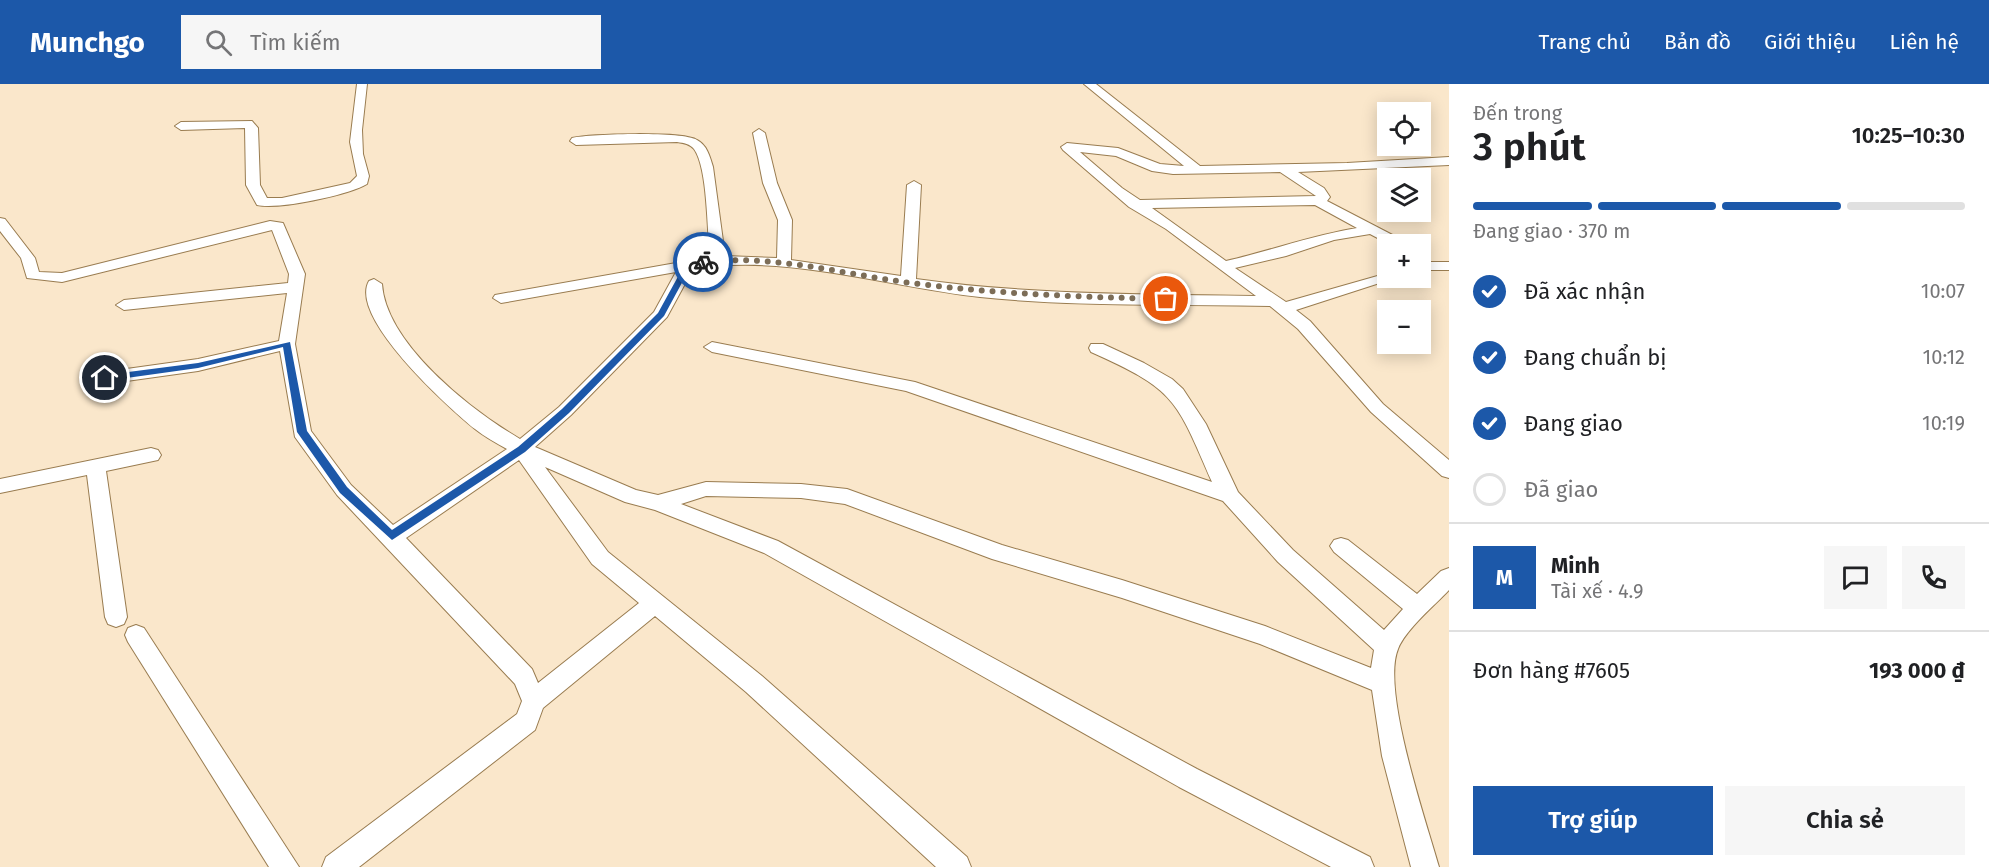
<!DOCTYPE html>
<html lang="vi">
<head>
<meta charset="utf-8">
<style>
	body { margin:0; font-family:"Fira Sans",sans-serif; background:#f6f6f6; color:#202124; height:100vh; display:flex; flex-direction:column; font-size:22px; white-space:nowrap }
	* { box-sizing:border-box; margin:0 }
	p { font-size:20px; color:#757577 }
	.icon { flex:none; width:33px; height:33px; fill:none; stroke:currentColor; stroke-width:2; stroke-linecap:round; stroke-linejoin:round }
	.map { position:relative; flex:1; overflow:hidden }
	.drawer { display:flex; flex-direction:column; background:#fff; width:540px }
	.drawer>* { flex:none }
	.controls { position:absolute; left:1377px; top:18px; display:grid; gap:12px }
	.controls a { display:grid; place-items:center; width:54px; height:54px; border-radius:0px; background:#fff; box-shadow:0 3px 15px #0003; font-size:30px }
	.pin { position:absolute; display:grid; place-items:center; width:51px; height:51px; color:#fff; margin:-26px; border:3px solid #fff; border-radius:50%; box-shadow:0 2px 6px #0007 }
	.courier { position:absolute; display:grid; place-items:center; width:60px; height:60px; margin:-30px; border:4px solid #1c58a9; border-radius:50%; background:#fff; color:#222; box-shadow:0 2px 8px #0007 }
	.head em { font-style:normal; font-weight:600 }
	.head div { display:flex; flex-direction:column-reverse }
	.head { display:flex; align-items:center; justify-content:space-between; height:102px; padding:0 24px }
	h1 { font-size:39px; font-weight:600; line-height:45px }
	.bar { display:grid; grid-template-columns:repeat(4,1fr); gap:9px 6px; align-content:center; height:72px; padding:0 24px }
	.bar i { height:8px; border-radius:4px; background:#e0e0e0 }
	.bar .current { background:#1c58a9 }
	.bar p { grid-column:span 4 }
	.line { display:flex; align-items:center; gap:15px; padding:0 24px; border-top:2px solid #e0e0e0 }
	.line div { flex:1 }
	.round { display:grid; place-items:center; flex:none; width:63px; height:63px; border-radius:0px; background:#f6f6f6 }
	ol { padding:0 24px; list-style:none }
	li { display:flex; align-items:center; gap:18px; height:66px }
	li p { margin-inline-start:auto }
	li .icon { padding:6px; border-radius:50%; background:#1c58a9; color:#fff; stroke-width:4 }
	li:last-child { color:#757577 }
	li i { width:33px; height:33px; border:3px solid #e0e0e0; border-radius:50% }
	.action { display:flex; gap:12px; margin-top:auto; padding:12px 24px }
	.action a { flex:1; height:69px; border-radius:0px; background:#1c58a9; color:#fff; font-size:24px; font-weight:600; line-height:69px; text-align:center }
	.action a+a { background:#f6f6f6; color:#202124 }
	header { display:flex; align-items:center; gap:36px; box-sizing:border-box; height:84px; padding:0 30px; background:#1c58a9; color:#fff }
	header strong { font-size:28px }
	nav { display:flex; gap:33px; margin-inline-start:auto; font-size:21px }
	.search { width:420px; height:54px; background:#f6f6f6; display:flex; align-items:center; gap:15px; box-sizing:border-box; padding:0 21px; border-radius:0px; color:#757577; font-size:22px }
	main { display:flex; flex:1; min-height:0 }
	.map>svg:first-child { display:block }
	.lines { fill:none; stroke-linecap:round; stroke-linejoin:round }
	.minor-casing { stroke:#997c50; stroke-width:2 }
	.minor { fill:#fff; fill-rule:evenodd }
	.route { fill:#1c58a9 }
	.done { stroke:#7c6d57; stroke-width:6; stroke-dasharray:0 10.8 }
</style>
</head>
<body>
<header>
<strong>Munchgo</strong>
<div class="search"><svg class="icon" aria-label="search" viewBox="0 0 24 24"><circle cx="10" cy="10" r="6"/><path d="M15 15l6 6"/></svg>Tìm kiếm</div>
<nav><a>Trang chủ</a><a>Bản đồ</a><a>Giới thiệu</a><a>Liên hệ</a></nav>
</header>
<main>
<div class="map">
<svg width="1449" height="783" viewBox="0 0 1449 783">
	<rect width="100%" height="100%" fill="#fae7cb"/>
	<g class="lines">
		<defs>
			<g id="minor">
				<path d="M357,0H367L362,46L363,70L369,92L367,100C349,111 278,126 257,121L246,101L245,44L181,46L175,42L181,38L252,37L258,44L260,101L267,114H282L350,99L357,92L350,58Z"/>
				<path d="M1084,0H1096L1200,82L1347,79L1449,73V81L1298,88L1324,104L1330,113L1327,117L1404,157L1406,160H1389L1370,150L1334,156L1286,172L1235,184L1286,218L1388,189V194H1395L1296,226L1310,237L1383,320L1449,376V394L1442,392L1371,328L1298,245L1270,222C1174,220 1076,223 980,213C888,203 785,169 693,185L667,233L571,331L535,363L636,406L658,411L706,398L801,400L847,405L1002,461L1122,496L1265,542L1371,584L1374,566L1278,478L1223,417L906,307L712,268L704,263L712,258L915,298L1212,398C1176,315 1176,306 1091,268L1089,264L1091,260H1103L1144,279L1172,295L1183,305L1206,340L1238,408L1293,466L1384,546L1403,525L1334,468L1330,462L1334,456L1341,454L1348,456L1417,510L1441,487L1449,484V506C1435,521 1405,546 1398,565C1381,606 1426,737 1439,783H1411L1382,672L1372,606L1260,560L1122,514L992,475L845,420L801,414L706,412L681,420L778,457L1197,685L1370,773L1374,783H1331L1179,703L764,469L655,426L625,418L545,383L608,468L762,592L967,773L971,783H936L746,608L655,532L543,624L535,646L359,783H322L326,773L517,630L522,617L515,600L337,411L295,353L280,267L198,287L105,300L96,294L105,288L198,275L279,257L287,209L124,226L116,221L124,216L288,199L289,190L272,146L62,198L27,194L21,174L0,147V134L5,135L35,174L39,188L62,189L270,137L283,139L305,190L295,260L311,347L351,401L393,441L507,365C496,359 485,353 475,345C449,324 348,233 369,197L374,195L382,200C386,260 471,326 520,355L559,323L654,228L676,188L501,219L493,214L495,211L710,173C707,148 708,84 694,65C690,60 684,59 677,58L576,61L570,57L572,54C590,50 682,47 697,56C707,61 710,73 713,83L725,172L777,174L778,136L763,99L753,49L759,45L765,49L777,99L792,136L791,176L901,192L907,101L914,97L921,101L916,195C1029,211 1142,210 1256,212L1166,145L1129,123L1063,66L1061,63L1067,59L1118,64L1160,80L1184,82ZM1080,68L1116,72L1152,87L1173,90L1280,88L1316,112L1140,116L1122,104ZM1315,121L1357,144C1313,151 1270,167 1226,177L1152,124ZM519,376L592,480L639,519L538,599L532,585L406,454Z"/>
				<rect x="1420" y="178" width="29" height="8"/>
				<path d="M151,364L158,366L161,371L158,376L106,387L127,533L124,540L116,543L108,540L105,533L87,391L0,409V395Z"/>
				<path d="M136,541L144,544L299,783H269L128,558L125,551L128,544Z"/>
			</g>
		</defs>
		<!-- minor casing -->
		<use href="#minor" class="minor-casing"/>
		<!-- minor -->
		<use href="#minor" class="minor"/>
	</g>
	<!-- route -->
	<path class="route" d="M703,176L706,180L691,182L664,232L569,329L525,368L392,456L340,409L297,348L283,263L198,284L105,297L101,294L105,291L198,279L290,258L307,347L347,403L392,446L518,363L562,325L658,229L686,178Z"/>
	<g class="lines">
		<!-- done -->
		<path class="done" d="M703,178C773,170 842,190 911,199C998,210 1078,213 1166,215"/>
	</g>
</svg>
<div class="controls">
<a><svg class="icon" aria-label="locate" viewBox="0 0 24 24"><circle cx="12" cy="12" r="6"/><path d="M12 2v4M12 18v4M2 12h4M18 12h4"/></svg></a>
<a><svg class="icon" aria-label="layers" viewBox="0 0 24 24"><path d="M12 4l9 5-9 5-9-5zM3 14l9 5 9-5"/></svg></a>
<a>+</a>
<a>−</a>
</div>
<div class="pin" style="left:1166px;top:215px;background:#ea580c"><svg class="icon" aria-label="bag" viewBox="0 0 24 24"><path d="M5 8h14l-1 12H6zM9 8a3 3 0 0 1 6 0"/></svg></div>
<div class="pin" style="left:105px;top:294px;background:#1f2937"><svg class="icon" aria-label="home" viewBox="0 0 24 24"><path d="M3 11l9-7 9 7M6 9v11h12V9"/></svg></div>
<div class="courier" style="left:703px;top:178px"><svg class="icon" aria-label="bike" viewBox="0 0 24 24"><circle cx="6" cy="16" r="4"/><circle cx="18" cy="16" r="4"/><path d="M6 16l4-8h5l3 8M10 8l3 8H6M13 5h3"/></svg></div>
</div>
<section class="drawer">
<div class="head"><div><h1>3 phút</h1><p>Đến trong</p></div><em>10:25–10:30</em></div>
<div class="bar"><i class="current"></i><i class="current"></i><i class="current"></i><i></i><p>Đang giao · 370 m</p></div>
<ol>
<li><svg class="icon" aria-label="check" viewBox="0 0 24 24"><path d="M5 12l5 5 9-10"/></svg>Đã xác nhận<p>10:07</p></li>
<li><svg class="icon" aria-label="check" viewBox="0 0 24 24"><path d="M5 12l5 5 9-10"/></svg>Đang chuẩn bị<p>10:12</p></li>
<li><svg class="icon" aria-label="check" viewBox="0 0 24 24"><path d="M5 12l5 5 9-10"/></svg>Đang giao<p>10:19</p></li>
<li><i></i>Đã giao</li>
</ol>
<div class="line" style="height:108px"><b class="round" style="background:#1c58a9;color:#fff">M</b><div><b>Minh</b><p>Tài xế · 4.9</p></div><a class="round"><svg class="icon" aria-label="chat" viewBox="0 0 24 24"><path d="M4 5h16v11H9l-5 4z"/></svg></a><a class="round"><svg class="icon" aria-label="phone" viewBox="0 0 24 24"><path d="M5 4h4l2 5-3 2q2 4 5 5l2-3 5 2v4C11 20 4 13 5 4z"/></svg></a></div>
<div class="line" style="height:78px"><div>Đơn hàng #7605</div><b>193 000 ₫</b></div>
<div class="action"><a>Trợ giúp</a><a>Chia sẻ</a></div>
</section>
</main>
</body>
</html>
